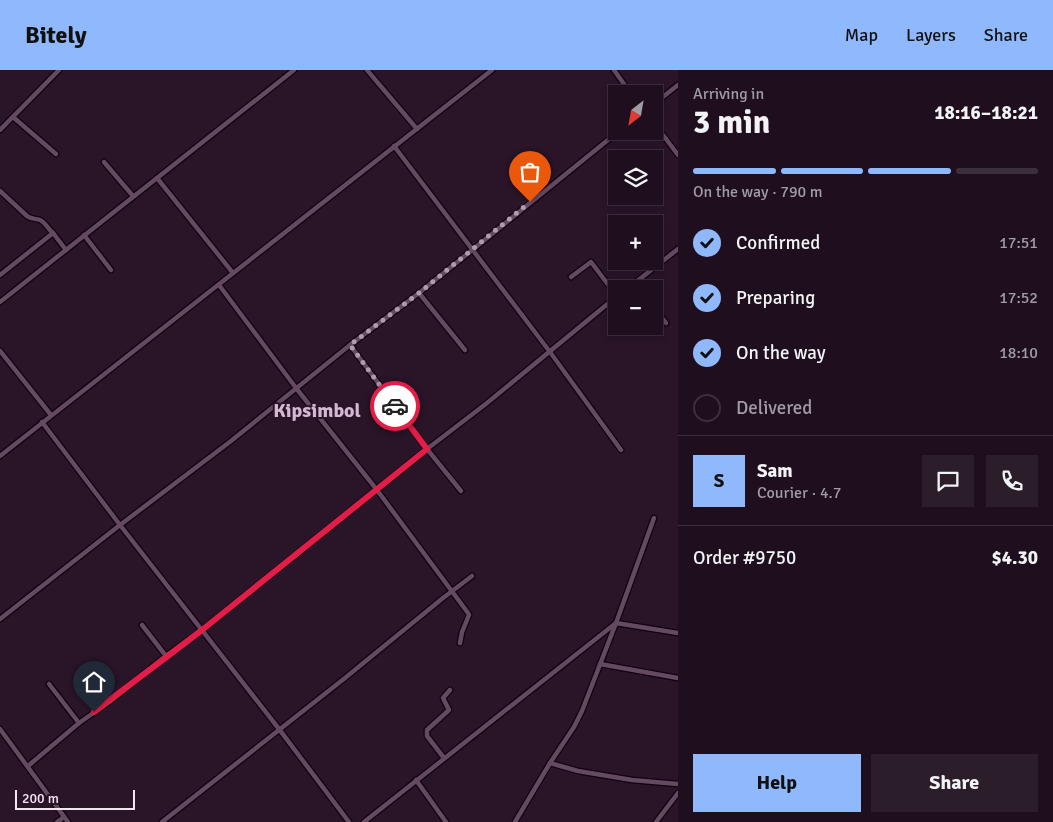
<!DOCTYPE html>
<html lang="en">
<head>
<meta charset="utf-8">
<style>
	body { margin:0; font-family:Signika,sans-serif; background:#2c1d2b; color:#f1f3f6; height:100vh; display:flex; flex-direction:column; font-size:19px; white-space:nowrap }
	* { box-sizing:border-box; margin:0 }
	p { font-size:16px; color:#a19ca4 }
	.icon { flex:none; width:28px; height:28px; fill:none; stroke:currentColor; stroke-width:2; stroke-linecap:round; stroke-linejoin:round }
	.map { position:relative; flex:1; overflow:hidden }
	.details { display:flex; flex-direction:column; background:#1f0f1e; width:375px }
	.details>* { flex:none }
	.needle { width:32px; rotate:211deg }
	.fabs { position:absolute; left:608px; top:15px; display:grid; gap:10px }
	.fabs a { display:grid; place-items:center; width:55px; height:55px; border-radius:0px; background:#1f0f1e; box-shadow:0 2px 8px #0003,0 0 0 1px #3c2f3c; font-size:25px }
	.scale { position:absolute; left:15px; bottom:12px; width:120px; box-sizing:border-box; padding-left:5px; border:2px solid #f4e5f2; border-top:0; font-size:14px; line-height:18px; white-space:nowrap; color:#f4e5f2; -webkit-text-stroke:4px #291428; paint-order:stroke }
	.pin { position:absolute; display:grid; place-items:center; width:42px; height:42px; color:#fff; margin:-51px -21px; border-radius:50% 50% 50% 0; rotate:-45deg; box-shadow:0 0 5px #0007 }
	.pin .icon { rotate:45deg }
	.courier { position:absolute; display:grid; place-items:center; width:50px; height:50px; margin:-25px; border:4px solid #e11d48; border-radius:50%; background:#fff; color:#222; box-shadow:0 1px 6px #0007 }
	.overview em { font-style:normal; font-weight:700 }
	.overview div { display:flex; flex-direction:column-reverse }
	.overview { display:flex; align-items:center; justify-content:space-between; height:85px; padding:0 15px }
	h1 { font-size:32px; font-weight:700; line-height:38px }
	.bar { display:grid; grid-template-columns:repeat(4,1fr); gap:8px 5px; align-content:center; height:60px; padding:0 15px }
	.bar i { height:6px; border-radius:4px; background:#3c2f3c }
	.bar .on { background:#8fb8fd }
	.bar p { grid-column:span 4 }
	.line { display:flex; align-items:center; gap:12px; padding:0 15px; border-top:1px solid #3c2f3c }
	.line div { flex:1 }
	.round { display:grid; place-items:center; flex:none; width:52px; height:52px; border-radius:0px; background:#2c1d2b }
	ol { padding:0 15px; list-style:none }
	li { display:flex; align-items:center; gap:15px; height:55px }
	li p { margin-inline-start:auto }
	li .icon { padding:5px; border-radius:50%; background:#8fb8fd; color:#111; stroke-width:4 }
	li:last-child { color:#a19ca4 }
	li i { width:28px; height:28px; border:2px solid #3c2f3c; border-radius:50% }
	.action { display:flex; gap:10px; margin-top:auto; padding:10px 15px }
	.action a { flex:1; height:58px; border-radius:0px; background:#8fb8fd; color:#111; font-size:20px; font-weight:700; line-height:58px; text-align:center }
	.action a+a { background:#2c1d2b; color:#f1f3f6 }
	header { display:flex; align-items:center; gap:30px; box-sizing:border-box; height:70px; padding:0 25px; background:#8fb8fd; color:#111 }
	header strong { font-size:24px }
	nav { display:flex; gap:28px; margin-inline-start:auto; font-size:18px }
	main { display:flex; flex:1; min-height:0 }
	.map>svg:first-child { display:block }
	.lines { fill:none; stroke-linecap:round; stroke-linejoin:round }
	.minor-casing { stroke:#110110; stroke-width:7 }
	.minor { stroke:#644a61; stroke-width:4.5 }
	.done { stroke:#ad9cab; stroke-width:5; stroke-dasharray:0 9 }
	.route { stroke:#e11d48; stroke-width:6 }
	.labels { text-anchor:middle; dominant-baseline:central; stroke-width:4; stroke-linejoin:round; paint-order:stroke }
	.quarter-label { font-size:20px; font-weight:bold; fill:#d5b7d2; stroke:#291428 }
</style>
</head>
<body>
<header>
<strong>Bitely</strong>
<nav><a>Map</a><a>Layers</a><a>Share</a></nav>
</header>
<main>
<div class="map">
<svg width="678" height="752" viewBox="0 0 678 752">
	<rect width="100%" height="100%" fill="#291428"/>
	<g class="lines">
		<defs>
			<g id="minor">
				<path d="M367,0L417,59"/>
				<path d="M614,0L631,24"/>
				<path d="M654,34L678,15"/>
				<path d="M13,47L56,84"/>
				<path d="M654,53L678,85"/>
				<path d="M0,60L59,0"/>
				<path d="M394,76L550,282L621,380"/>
				<path d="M104,92L133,126"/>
				<path d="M157,108L233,203"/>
				<path d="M0,121L27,146C32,150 35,148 40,150C45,152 49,160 53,163"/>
				<path d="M84,165L111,200"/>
				<path d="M0,205L53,163L66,180"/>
				<path d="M571,207L591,192L616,225"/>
				<path d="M219,215L296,318L377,420L468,543L469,545L462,562L460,573"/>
				<path d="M627,219L678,179"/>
				<path d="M419,223L465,280"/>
				<path d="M0,232L294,0"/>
				<path d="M654,237L666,253"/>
				<path d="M350,275L427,379L461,421"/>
				<path d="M0,281L51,345"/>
				<path d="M42,352L120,455L279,659L349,752"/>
				<path d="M0,386L492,0"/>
				<path d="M0,549L120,455L231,371L350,275L419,223L619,61"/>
				<path d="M142,555L166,586"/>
				<path d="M600,594L678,608"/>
				<path d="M49,614L79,653"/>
				<path d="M0,659L68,752"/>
				<path d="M444,688L427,666V660L449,640L443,628L450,620"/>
				<path d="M550,693L578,701L632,710L678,714"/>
				<path d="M28,696L79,653L109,632L166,586L202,560L427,379L487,333L616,227"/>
				<path d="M416,710L446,752"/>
				<path d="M57,752L64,747"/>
				<path d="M162,752L345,608L443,528L472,506"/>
				<path d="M364,752L616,553L678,563"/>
				<path d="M515,752L550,693L574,657L582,641L616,553L654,448"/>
				<path d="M656,752L678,723"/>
			</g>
		</defs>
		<!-- minor casing -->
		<use href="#minor" class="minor-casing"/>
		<!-- minor -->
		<use href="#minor" class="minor"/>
	</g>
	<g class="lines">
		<!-- done -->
		<path class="done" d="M395,336L350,275L419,223L530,132"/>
		<!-- route -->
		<path class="route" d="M94,642L202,560L427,379L395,336"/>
	</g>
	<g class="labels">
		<!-- quarter labels -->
		<g class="quarter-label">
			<text x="317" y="340">Kipsimbol</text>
		</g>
	</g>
</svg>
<div class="fabs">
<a><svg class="needle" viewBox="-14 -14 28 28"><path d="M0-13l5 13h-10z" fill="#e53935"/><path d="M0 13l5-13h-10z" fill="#a19ca4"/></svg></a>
<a><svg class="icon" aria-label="layers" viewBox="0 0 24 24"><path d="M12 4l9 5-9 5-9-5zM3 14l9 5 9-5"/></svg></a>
<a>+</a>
<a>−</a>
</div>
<div class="scale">200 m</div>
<div class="pin" style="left:530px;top:132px;background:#ea580c"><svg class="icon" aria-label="bag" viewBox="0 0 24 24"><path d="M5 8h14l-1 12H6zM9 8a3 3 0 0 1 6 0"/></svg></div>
<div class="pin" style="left:94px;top:642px;background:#1f2937"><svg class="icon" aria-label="home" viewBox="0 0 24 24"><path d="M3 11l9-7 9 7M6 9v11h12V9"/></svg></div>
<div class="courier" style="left:395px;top:336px"><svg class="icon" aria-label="car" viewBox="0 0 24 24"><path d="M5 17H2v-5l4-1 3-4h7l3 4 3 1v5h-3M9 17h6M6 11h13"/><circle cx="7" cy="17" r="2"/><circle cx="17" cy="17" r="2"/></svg></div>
</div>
<section class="details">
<div class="overview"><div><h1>3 min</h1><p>Arriving in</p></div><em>18:16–18:21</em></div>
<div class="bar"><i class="on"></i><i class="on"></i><i class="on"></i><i></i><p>On the way · 790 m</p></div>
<ol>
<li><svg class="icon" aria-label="check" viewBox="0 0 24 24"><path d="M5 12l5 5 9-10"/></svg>Confirmed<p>17:51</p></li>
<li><svg class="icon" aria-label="check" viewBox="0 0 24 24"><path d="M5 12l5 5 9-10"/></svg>Preparing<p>17:52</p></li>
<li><svg class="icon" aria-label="check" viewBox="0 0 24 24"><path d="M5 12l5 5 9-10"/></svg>On the way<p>18:10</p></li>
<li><i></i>Delivered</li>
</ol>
<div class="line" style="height:90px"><b class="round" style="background:#8fb8fd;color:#111">S</b><div><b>Sam</b><p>Courier · 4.7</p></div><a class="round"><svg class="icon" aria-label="chat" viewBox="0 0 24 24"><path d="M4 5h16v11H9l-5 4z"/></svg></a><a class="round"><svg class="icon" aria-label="phone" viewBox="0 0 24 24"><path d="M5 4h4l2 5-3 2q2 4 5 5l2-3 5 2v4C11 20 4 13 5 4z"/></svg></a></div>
<div class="line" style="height:65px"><div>Order #9750</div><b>$4.30</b></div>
<div class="action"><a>Help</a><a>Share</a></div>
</section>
</main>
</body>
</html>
